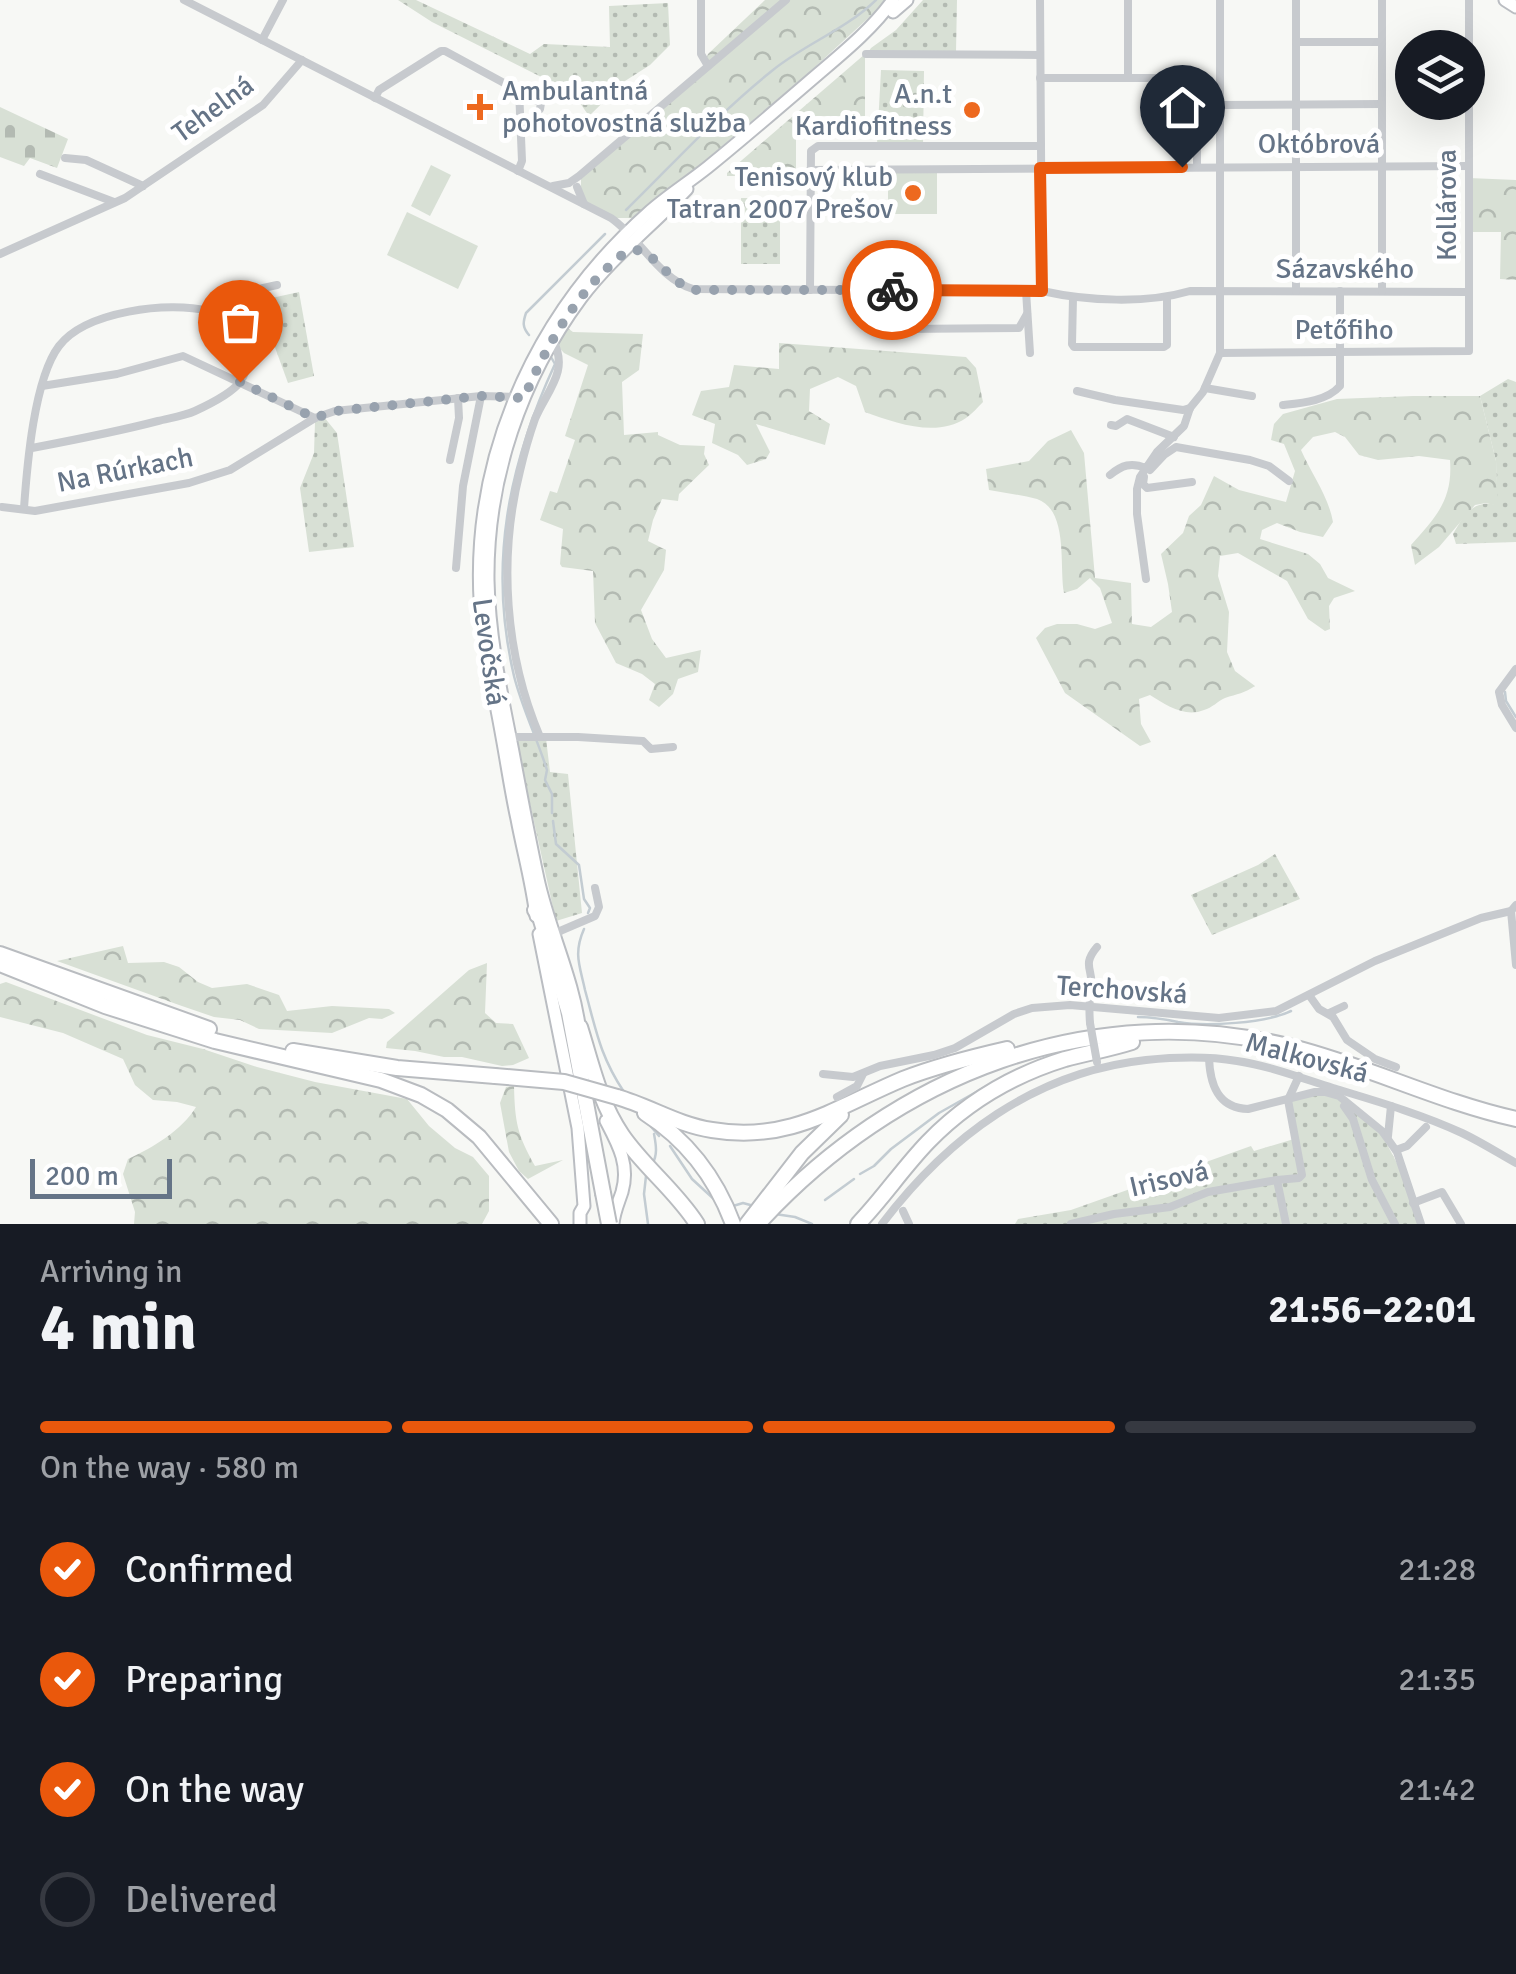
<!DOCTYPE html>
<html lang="en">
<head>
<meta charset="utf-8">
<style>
	body { margin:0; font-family:Signika,sans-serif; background:#20242c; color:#f1f3f6; height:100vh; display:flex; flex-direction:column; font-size:38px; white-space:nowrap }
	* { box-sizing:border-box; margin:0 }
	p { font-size:32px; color:#9ea1a6 }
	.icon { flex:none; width:55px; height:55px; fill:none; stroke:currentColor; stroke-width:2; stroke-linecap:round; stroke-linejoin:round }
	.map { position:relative; height:1224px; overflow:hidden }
	.details { display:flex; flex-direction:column; background:#171b24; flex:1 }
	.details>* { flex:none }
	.fabs { position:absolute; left:1395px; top:30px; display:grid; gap:20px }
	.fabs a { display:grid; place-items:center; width:90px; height:90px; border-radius:50%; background:#171b24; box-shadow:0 10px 40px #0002; font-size:50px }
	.scale { position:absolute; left:30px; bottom:25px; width:142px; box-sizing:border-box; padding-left:10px; border:5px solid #657487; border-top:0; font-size:28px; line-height:35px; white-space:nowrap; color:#657487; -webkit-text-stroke:8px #fff; paint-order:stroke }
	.pin { position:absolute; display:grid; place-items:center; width:85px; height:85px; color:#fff; margin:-102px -42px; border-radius:50% 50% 50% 0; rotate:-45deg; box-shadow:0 0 10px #0007 }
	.pin .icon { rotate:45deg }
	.courier { position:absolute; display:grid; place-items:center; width:100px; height:100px; margin:-50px; border:8px solid #ea580c; border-radius:50%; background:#fff; color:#222; box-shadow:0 2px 12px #0007 }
	.headline em { font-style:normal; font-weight:700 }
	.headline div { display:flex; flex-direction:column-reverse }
	.headline { display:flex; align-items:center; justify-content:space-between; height:170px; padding:0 40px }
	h1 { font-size:65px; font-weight:700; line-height:75px }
	.bar { display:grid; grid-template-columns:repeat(4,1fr); gap:15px 10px; align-content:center; height:120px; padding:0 40px }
	.bar i { height:12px; border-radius:8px; background:#363941 }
	.bar .current { background:#ea580c }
	.bar p { grid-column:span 4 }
	ol { padding:0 40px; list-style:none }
	li { display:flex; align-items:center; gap:30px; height:110px }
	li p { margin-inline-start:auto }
	li .icon { padding:10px; border-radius:50%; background:#ea580c; color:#fff; stroke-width:4 }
	li:last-child { color:#9ea1a6 }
	li i { width:55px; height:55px; border:5px solid #363941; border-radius:50% }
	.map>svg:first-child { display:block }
	.grass { fill:url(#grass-dots) }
	.forest { fill:url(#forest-crowns) }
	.cemetery { fill:url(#cemetery-stones) }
	.pitch { fill:#d8e0d5 }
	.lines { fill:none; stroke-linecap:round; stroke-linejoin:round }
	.stream { stroke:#c3ccd2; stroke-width:2.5 }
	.major-casing { stroke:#babdc2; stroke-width:15 }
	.highway-casing { stroke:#b9bcc0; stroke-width:18 }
	.minor { stroke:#c7cace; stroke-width:8 }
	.major { stroke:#fff; stroke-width:11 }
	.highway { stroke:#fff; stroke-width:14 }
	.highway-bridge-casing { stroke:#b9bcc0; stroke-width:18; stroke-linecap:butt }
	.minor-bridge { stroke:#c7cace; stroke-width:8 }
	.highway-bridge { stroke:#fff; stroke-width:14 }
	.done { stroke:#98a2ae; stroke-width:10; stroke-dasharray:0 18 }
	.route { stroke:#ea580c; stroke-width:12 }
	.poi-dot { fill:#ed691f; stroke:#fff; stroke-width:4 }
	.labels { text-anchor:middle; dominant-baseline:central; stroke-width:10; stroke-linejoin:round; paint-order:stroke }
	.poi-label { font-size:28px; fill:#657487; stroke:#fff; text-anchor:end }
	.street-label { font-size:28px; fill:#657487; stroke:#fff }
</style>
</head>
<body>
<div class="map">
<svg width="1516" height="1224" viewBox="0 0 1516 1224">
	<defs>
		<pattern id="grass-dots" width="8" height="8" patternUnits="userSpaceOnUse" patternTransform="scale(2.5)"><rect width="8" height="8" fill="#d8e0d5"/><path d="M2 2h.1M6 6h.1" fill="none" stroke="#b3bab2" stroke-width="1.8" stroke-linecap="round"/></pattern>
		<pattern id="forest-crowns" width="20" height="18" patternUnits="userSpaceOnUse" patternTransform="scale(2.5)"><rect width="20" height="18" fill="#d8e0d5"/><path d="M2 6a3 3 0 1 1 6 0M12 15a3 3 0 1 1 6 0" fill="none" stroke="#b3bab2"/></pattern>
		<pattern id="cemetery-stones" width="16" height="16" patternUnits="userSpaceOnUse" patternTransform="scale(2.5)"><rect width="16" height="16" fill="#d8e0d5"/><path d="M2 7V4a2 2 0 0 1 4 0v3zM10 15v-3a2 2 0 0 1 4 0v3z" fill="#b3bab2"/></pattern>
	</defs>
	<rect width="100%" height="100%" fill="#f7f8f5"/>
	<!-- grass -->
	<g class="grass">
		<path d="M398,0H416L530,54L544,44L610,47L609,6L668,3L670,45L650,65L625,81L589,116L573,93L432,22Z"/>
		<path d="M923,0H957L956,52L869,51L871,48L896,30Z"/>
		<path d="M881,70L924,71L923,145L877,144Z"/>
		<rect x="741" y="198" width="39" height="66"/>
		<path d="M299,292L314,376L288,383L258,301Z"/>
		<path d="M1508,379L1516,382V542L1456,544L1453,534C1464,515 1473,499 1497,505L1496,461L1480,396Z"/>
		<path d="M324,417L337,433L354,547L309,552L300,488L314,453L315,422Z"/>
		<path d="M515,736L546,738L550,772L568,774L582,913L556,921Z"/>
		<path d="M1275,854L1300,899L1212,935L1191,895L1258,865Z"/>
		<path d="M1307,1093L1336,1095L1380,1131L1399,1167L1418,1224H1015L1018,1219L1071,1210L1251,1146L1254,1151L1294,1139L1286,1103Z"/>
	</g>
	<!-- forest -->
	<g class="forest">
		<path d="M765,0H888L804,77L637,218H613L586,207L581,195V178L702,71L708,54Z"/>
		<path d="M865,54V116H796V176H727V173Z"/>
		<path d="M1469,178L1516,180V280L1500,279L1501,232H1469Z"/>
		<path d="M566,327L573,332L643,334L639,370L622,382L624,435L658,432V435L680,445L705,446L704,454L709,465L679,494L678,501L662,499L653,520L648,541L666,550L664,570L641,610L652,639L666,658L701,650L698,672L678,679L673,694L659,707L649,700L655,684L642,674L616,663L595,623L593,571L562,567L560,564L563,529L540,520L550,491L557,493L575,440L565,436L588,365L564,353L556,344Z"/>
		<path d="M779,343L966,357L976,368L983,402C978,407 972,414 966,418C937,438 895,423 865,412L856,386L838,377L810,389L809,411L830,424L825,445L756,424L770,452L766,459L747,465L738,455L712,443L715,424L692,415L701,391L729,387L734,365L779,369Z"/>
		<path d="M1413,396H1480L1496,461L1498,506L1486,503L1475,505L1439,547L1415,565L1411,545C1436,517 1453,500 1450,460L1419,456L1378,460L1359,455L1345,437L1335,432L1313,437L1301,450C1312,475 1328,495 1333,522L1323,537L1300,532L1277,523L1262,530L1260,539L1308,554L1320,564L1328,578L1355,591L1334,598L1329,606L1330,629L1325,631L1308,619L1287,581L1238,553L1220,556L1218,576L1229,612L1227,652L1235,671L1255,686C1245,693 1237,694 1225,698C1218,701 1212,708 1204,710C1185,718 1166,705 1150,695L1139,699L1141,724L1151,742L1140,746L1065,693L1036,638L1045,628L1057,624H1077L1095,629L1112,623L1100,588L1090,578L1077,589L1064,593C1059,567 1069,510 1037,499C1022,495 1005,493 989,490L986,469L1029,461L1048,441L1071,430L1084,453L1095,578L1131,583L1132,624L1151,627L1172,612L1168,584L1161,554L1183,533L1189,516L1201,505L1214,476L1239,490L1286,502L1295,471L1284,444L1271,440L1274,424L1283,414L1337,399Z"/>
		<path d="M123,946L128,963L164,962L179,967L198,982L212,988L247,984L279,995L287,1011L332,1006L389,1009L395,1013L382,1019L369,1018L332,1033L259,1029L240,1020L214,1017L179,1005L57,961Z"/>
		<path d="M487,963L485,1013L496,1023L513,1024L529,1058L513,1065L502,1066L462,1057H444L415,1051L386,1048L387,1042L469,970Z"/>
		<path d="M6,982L147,1035L203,1049L257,1067L315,1082L407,1099L429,1126L455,1148L473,1157L489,1176V1211L482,1224H134L135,1212L123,1174L128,1159C154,1147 181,1131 196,1107L177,1102L153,1100L135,1085L123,1059L63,1033L0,1017V984Z"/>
		<path d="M514,1086C515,1122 517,1134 535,1166L563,1160L528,1179L519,1171L509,1152L500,1103L506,1087Z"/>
	</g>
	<!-- cemetery -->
	<path class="cemetery" d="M0,107L68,139L57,168L30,158L24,166L0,157Z"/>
	<!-- pitch -->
	<g class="pitch">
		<path d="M431,165L451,175L430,216L411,206Z"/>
		<rect x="888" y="171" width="49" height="43"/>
		<path d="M407,212L478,246L458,289L387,255Z"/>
	</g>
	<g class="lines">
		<!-- stream -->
		<g class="stream">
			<path d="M626,210C674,163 720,112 773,70C805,44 845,30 876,0"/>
			<path d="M529,335C522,327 523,322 526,313L605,234"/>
			<path d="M551,357L555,364C508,466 488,565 514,676C522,708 537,738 547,770L545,780L552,794V813"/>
			<path d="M1505,692L1506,701L1516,717"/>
			<path d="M553,821L556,844L579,865L584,899L590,908L588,913"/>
			<path d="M584,929C573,954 580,966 585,990C596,1030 600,1056 624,1092"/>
			<path d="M1138,1017C1152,1017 1164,1019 1178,1022C1206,1027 1266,1023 1291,1011"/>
			<path d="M647,1122L659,1136"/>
			<path d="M670,1146L692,1179L716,1201"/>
			<path d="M652,1165C658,1154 656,1145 654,1134"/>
			<path d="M860,1174L874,1166L891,1149L939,1113L1001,1078"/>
			<path d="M646,1176L644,1194L648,1224"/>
			<path d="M825,1200L854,1179"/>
			<path d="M733,1206L743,1203L754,1206"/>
			<path d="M775,1214L795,1217L812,1224"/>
		</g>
		<defs>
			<g id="major">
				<path d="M1505,0L1516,7"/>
				<path d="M893,12L907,0"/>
				<path d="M536,916C532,883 523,851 517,819C511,792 507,764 502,737C496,702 488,668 483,633C463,473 529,319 648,213C667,196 688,183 708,167C745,137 782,105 818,74C845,51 872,29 893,0"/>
				<path d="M539,934L578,1128L584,1206L580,1213V1224"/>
				<path d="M580,1032C574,980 549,930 538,879C529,837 521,795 513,752C502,696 489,638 488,580C487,479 521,379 581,298C612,257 652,226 687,189"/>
				<path d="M606,1121C618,1144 630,1165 622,1192C618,1204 614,1212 613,1224"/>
			</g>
			<g id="highway">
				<path d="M535,910L540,917L569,1013L603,1193"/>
				<path d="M0,954L209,1029"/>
				<path d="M0,964L105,1006L215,1041L381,1080L421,1095L447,1110L479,1137L551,1224"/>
				<path d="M580,1027C592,1065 599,1101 622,1135C644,1167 676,1191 697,1224"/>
				<path d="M293,1051L397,1068L495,1076"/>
				<path d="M617,1097C649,1106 678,1125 712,1130C790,1143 836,1107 903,1079C936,1066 972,1057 1007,1049"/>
				<path d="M645,1113C687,1140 716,1178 733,1224"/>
				<path d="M747,1224L802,1153L841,1115"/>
				<path d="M758,1224C895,1074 1091,997 1292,1047C1368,1066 1439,1102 1516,1119"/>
				<path d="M858,1224C883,1198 903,1168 928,1142C966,1103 1013,1075 1065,1059C1087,1053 1110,1049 1132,1042"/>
			</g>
		</defs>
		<!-- major casing -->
		<use href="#major" class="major-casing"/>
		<!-- highway casing -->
		<use href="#highway" class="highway-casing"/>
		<!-- minor -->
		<g class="minor">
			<path d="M184,0L611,218C640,238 658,278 693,289L1042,291C1087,301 1146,304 1190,291L1469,292"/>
			<path d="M701,0V54L708,66"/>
			<path d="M1040,0L1042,291"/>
			<path d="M1128,0V78"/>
			<path d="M1296,0V291"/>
			<path d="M1382,0V291"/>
			<path d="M262,40L283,0"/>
			<path d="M1296,42H1382"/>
			<path d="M866,54L1040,55"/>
			<path d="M1040,78H1197V167"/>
			<path d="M375,98L379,90L441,51H445L541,103L540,109L522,129"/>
			<path d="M1221,105L1382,104"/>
			<path d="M65,158L86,160L143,186"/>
			<path d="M810,170L1469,166"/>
			<path d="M518,171L522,161L519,89"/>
			<path d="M40,174L114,202"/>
			<path d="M553,186L569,183L579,176L786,0"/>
			<path d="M577,187L584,204"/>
			<path d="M0,254L125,198L263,105L302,60"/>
			<path d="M810,290L811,151L818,146H1040"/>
			<path d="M1026,291L1030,353"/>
			<path d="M1073,298L1072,344L1074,347H1164L1167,345V297"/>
			<path d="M210,311C231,296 252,290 277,285"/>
			<path d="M902,329L1019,328L1027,314"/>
			<path d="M1220,353L1469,351V0"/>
			<path d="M42,386L117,374L183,356L315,418"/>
			<path d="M1205,388L1252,396"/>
			<path d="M1077,391L1115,400L1183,410L1190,408"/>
			<path d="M1283,405C1302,403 1327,401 1340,386V291"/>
			<path d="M1111,425L1116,426L1127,419L1174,437"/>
			<path d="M450,460L459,418L458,398"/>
			<path d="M1146,467L1150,470L1164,455L1176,447L1250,460L1269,466L1289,481"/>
			<path d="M1110,475C1122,465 1131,462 1146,468"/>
			<path d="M1144,477L1143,484L1147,488L1192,482"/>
			<path d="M2,507L35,511L189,483L230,470L315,418L335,411L481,396L519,397"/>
			<path d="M24,508C27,466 34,379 59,346C86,311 168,301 209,311C239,318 259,355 240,382C231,394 208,405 195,411C184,416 170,418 158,421C116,432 74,440 32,448"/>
			<path d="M456,568L463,486L481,396"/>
			<path d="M1146,579L1137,514V489L1140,477L1157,452L1184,426L1190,408L1203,392L1220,353V0"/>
			<path d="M1516,669L1499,692L1502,705L1516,728"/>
			<path d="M510,737H578L643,741L651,749L673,747"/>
			<path d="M540,737C505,655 498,558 520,471C524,454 529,436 535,419C546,392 570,371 553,341"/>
			<path d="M1511,911L1516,965"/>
			<path d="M554,940L560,931L595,916L599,907L595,888"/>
			<path d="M1309,995L1319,1009L1333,1017L1347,1040L1375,1059L1396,1067"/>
			<path d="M1329,1013L1344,1006"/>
			<path d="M1090,1023C1089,1010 1089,1001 1091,988C1094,969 1081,966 1097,947"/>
			<path d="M1209,1058C1210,1085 1218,1108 1248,1109L1315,1092H1325L1339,1096L1382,1131L1397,1152L1421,1224"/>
			<path d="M823,1074L853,1077L880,1066L934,1055L955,1048L1014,1014L1032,1008L1070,1005L1219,1018L1276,1011L1375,961L1481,918L1511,911L1516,905"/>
			<path d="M837,1097L857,1086L863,1074"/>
			<path d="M1344,1106L1353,1119L1372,1180L1395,1224"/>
			<path d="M1388,1136L1391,1106"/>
			<path d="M1396,1150L1407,1146L1426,1127"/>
			<path d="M1413,1203L1442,1192L1461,1224"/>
			<path d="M903,1211L909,1224"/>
			<path d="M882,1224C948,1137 1035,1072 1146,1060C1176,1057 1207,1056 1237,1061C1270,1066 1301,1078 1333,1088C1376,1101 1421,1114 1462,1133C1481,1142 1498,1153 1516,1163"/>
			<path d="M1071,1224L1114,1214L1170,1207L1208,1192L1277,1180"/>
			<path d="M1286,1224L1277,1180L1299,1178L1302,1175L1288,1100L1299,1076"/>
		</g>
		<!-- major -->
		<use href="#major" class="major"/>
		<!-- highway -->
		<use href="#highway" class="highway"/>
		<defs>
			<g id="highway-bridge">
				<path d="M495,1076L564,1082L617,1097"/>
				<path d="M603,1193L609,1224"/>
			</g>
		</defs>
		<!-- highway-bridge casing -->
		<use href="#highway-bridge" class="highway-bridge-casing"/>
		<!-- minor-bridge -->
		<path class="minor-bridge" d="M1090,1023L1097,1062"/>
		<!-- highway-bridge -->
		<use href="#highway-bridge" class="highway-bridge"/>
	</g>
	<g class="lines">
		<!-- done -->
		<path class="done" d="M240,382L315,418L336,411L481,396L524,398C546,347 574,297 615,261C622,255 627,249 636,250C656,253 669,282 693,290H892"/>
		<!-- route -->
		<path class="route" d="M892,290L1042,291L1040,168L1182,167"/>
	</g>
	<!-- markers -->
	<g class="poi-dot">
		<path d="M475 92h10v10h10v10h-10v10h-10v-10h-10v-10h10z"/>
		<circle cx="972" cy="110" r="10"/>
		<circle cx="913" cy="193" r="10"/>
	</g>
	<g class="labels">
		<!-- poi labels -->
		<g class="poi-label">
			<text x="502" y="91" text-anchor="start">Ambulantná<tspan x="502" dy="32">pohotovostná služba</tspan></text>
			<text x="952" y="94">A.n.t<tspan x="952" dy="32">Kardiofitness</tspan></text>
			<text x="893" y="177">Tenisový klub<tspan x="893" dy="32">Tatran 2007 Prešov</tspan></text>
		</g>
		<!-- street labels -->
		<g class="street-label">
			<text transform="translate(213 109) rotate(-36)">Tehelná</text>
			<text x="1319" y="144">Októbrová</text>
			<text transform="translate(1447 205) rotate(-90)">Kollárova</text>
			<text x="1345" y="269">Sázavského</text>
			<text x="1344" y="330">Petőfiho</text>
			<text transform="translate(125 470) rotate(-11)">Na Rúrkach</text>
			<text transform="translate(489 652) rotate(82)">Levočská</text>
			<text transform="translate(1122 990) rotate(4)">Terchovská</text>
			<text transform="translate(1307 1058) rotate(15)">Malkovská</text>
			<text transform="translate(1169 1179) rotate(-13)">Irisová</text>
		</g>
	</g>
</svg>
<div class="fabs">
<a><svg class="icon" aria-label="layers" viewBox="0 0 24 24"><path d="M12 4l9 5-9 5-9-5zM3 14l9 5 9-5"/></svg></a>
</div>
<div class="scale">200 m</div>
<div class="pin" style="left:240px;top:382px;background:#ea580c"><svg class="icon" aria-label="bag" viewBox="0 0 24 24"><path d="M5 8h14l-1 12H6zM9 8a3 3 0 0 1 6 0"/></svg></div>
<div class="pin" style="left:1182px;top:167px;background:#1f2937"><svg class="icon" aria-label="home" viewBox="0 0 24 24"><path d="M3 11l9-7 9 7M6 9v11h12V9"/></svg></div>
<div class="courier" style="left:892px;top:290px"><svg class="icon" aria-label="bike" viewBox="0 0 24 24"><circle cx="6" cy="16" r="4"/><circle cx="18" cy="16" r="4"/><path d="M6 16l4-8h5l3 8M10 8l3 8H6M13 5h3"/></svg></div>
</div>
<section class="details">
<div class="headline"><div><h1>4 min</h1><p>Arriving in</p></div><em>21:56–22:01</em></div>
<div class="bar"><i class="current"></i><i class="current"></i><i class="current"></i><i></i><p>On the way · 580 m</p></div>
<ol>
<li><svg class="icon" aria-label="check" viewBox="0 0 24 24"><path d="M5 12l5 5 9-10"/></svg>Confirmed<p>21:28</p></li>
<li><svg class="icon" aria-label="check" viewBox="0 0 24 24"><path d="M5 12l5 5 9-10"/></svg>Preparing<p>21:35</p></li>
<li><svg class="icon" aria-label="check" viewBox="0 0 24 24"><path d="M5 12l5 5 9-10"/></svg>On the way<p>21:42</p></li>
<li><i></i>Delivered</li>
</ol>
</section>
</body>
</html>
